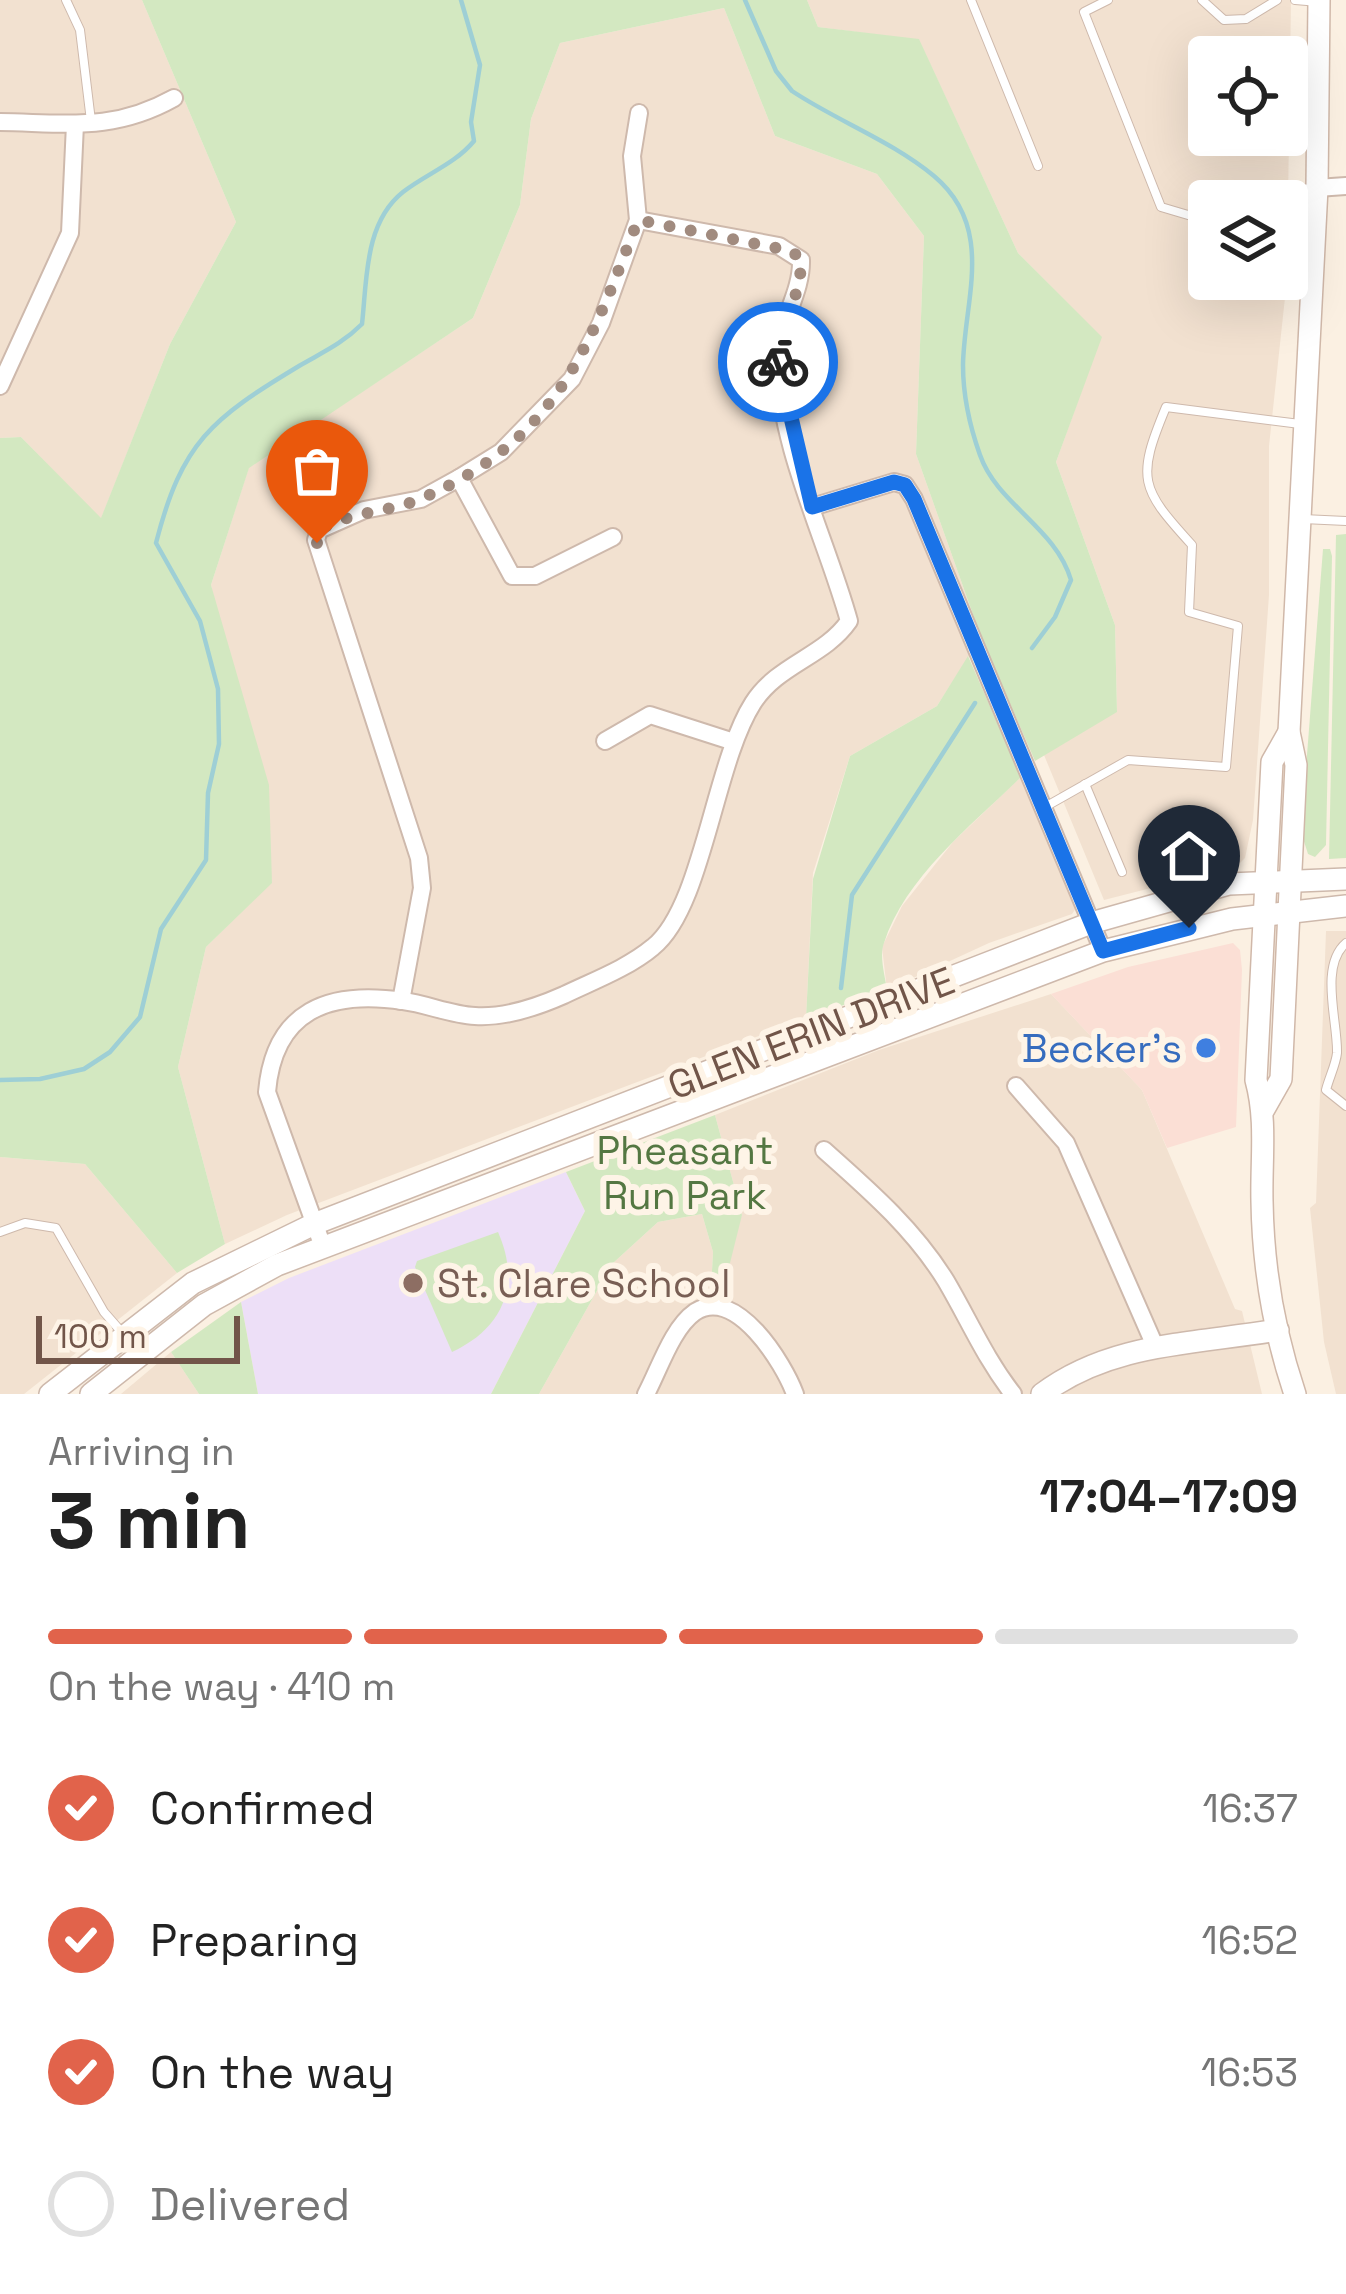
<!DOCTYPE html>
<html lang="en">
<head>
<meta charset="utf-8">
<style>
	body { margin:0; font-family:"Space Grotesk",sans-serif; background:#f6f6f6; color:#222; height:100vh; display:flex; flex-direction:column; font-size:45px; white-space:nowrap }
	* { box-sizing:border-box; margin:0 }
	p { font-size:39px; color:#767676 }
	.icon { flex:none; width:66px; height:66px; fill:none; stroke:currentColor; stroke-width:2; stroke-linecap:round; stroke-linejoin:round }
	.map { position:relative; height:1394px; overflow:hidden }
	.details { display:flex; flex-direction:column; background:#fff; flex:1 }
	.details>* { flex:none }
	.controls { position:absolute; left:1188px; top:36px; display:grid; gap:24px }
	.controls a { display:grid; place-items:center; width:120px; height:120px; border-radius:12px; background:#fff; box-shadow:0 12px 48px #0002; font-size:60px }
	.scale { position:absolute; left:36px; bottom:30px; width:204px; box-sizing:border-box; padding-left:12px; border:6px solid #715549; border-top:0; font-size:33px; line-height:42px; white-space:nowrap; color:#715549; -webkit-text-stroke:9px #fef4e7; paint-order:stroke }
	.pin { position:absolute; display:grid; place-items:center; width:102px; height:102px; color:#fff; margin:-123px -51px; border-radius:50% 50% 50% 0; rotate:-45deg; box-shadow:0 0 12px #0007 }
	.pin .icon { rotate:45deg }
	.courier { position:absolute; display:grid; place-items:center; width:120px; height:120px; margin:-60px; border:9px solid #1a73e8; border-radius:50%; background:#fff; color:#222; box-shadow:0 3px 15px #0007 }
	.headline em { font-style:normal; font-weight:700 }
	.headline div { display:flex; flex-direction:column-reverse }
	.headline { display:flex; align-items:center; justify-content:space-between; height:204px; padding:0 48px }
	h1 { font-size:78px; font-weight:700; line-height:90px }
	.bar { display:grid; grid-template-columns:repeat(4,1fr); gap:18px 12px; align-content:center; height:144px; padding:0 48px }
	.bar i { height:15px; border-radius:9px; background:#e0e0e0 }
	.bar .current { background:#e1634b }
	.bar p { grid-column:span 4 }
	ol { padding:0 48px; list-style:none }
	li { display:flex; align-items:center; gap:36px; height:132px }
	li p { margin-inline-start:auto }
	li .icon { padding:12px; border-radius:50%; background:#e1634b; color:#fff; stroke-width:4 }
	li:last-child { color:#767676 }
	li i { width:66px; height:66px; border:6px solid #e0e0e0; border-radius:50% }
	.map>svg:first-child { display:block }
	.residential { fill:#f2e1d0; fill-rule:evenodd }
	.commercial { fill:#fbdfd5 }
	.education { fill:#eddff7 }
	.green { fill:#d3e8c1 }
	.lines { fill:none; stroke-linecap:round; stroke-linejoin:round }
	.stream { stroke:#9ecfd5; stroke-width:4.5 }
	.service-casing { stroke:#ceb9ac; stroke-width:10 }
	.minor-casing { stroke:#ceb9ac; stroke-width:20 }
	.tertiary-casing { stroke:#ceb9ac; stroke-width:24 }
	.secondary-casing { stroke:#d0b8a9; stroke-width:24 }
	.service { stroke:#fff; stroke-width:8 }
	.minor { stroke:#fff; stroke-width:16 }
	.tertiary { stroke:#fff; stroke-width:21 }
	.secondary { stroke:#fff; stroke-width:21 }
	.done { stroke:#a18b7f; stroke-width:12; stroke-dasharray:0 21.6 }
	.route { stroke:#1a73e8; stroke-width:15 }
	.shop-dot { fill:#3f7fe0; stroke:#fef4e7; stroke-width:4.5 }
	.education-dot { fill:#8d6e63; stroke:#fef4e7; stroke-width:4.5 }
	.labels { text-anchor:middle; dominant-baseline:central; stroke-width:12; stroke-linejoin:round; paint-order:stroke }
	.street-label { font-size:39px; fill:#715549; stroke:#fef4e7 }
	.shop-label { font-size:39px; fill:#366cbe; stroke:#fef4e7; text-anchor:end }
	.park-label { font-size:39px; fill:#547742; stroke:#fef4e7 }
	.education-label { font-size:39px; fill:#785e54; stroke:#fef4e7; text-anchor:start }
</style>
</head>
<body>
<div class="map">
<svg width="1346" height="1394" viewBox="0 0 1346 1394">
	<rect width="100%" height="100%" fill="#fbf0e2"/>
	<!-- residential -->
	<g class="residential">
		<path d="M0,0H142L236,222L170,344L101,519L21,437L0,438Z"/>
		<path d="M807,0H1291L1287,270V201H1209V279H1287L1269,446V595L1253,820L1245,858L1237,866L1104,900L1044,755L1117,711L1115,625L1056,462L1101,337L1018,253L919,40L818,27ZM1209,57H1287V135H1209Z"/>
		<path d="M724,8L775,136L877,174L924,236L916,454L981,637L937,706L850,756L813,873L806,1018L287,1215L225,1244L178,1067L206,947L272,882L211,585L249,467L473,318L520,205L531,119L560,43Z"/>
		<path d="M1021,777L1076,908L1072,914L989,943L887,990L882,947L902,906L953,842Z"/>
		<path d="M1326,931H1346V1394H1336L1324,1342L1310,1208L1316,1203Z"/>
		<path d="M1051,994L1142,1090L1235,1309L1242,1311L1262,1394H539L612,1264L658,1222L702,1214L713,1252L711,1289L742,1215L715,1115L879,1050Z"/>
		<path d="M0,1157L85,1164L177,1273L24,1394H0Z"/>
		<path d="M171,1352L199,1394H121Z"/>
	</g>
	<!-- commercial -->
	<path class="commercial" d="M1233,943L1240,950L1242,970L1236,1127L1167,1148L1142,1090L1051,994L1128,967Z"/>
	<!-- education -->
	<path class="education" d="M566,1172L585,1211L491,1394H258L241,1302L289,1278Z"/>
	<!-- green -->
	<g class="green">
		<path d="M142,0H807L818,27L919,39L1018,253L1102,337L1056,462L1115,625L1117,712L1035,761L981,637L916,454L924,236L877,174L775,136L724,8L560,43L531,119L520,205L473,318L249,468L211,585L269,785L272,883L206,947L178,1067L225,1244L177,1273L85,1164L0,1157V438L21,437L101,518L170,344L236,222Z"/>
		<path d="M1346,534V858L1329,859L1336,535Z"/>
		<path d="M1323,549H1330L1332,556L1326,845L1315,857L1308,854L1301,832Z"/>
		<path d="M968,656L1021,777C973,824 905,877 884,943C879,956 885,976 887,990L806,1018L813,879L850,756L937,706Z"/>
		<path d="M715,1115L742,1215L723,1291L711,1290L713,1252L702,1214L658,1222L612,1264L539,1394H491L585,1211L566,1172Z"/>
		<path d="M498,1232C521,1284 504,1328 452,1352L415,1267L417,1261Z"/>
		<path d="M241,1302L258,1394H199L171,1352Z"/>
	</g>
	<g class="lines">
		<!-- stream -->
		<g class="stream">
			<path d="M745,0L776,71L792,91C837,121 892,141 934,176C996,228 964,300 963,365C963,395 970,427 980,455C997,504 1056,528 1071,580L1055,617L1032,648"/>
			<path d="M841,988L852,895L975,703"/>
			<path d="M0,1080L40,1079L84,1069L110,1052L140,1017L161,929L206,860L208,793L219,744L218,689L200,621L156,543C182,442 211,419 299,366C323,352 342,344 362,324C367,281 364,223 403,192C426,174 455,164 474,141L471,122L480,65L461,0"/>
		</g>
		<defs>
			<g id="service">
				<path d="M66,0L80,30L91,121"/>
				<path d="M971,0L1038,166"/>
				<path d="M1108,0L1084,12L1161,207L1188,215L1209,207"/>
				<path d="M1202,0L1224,20L1246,19L1277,0"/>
				<path d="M1295,0L1319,2"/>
				<path d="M1228,201L1255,192L1315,188"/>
				<path d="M1303,519L1346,521"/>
				<path d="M1085,784L1122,872"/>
				<path d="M1045,807L1128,760L1226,767L1238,626L1189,612L1192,545C1140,488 1136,479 1166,407L1300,424"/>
				<path d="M1346,943C1319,966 1338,1022 1337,1053C1336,1064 1329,1078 1326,1090L1346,1106"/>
				<path d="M0,1232L25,1223L56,1228L104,1312L139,1352"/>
			</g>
			<g id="minor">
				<path d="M0,122C67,123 113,132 174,98"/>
				<path d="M1317,188L1346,186"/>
				<path d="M0,386L70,233L75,124"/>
				<path d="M459,478L512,576H535L613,537"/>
				<path d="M812,507L894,482L905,485L914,499L1103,951"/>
				<path d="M605,741L650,715L734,742"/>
				<path d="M401,1001L422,888L419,858L316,540L319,530L364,510L421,499L459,478L501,452L572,379L601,323L638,220L632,156L639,113"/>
				<path d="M1016,1086L1066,1143L1155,1346"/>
				<path d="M824,1150C869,1190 914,1229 946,1281C969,1320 985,1358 1013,1394"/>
				<path d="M323,1247L267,1092C274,1010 329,990 403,1001C427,1004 451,1015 475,1016C505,1018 537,1007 564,995C593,981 628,968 653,947C703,907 714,764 753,703C778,664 824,657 849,621C826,538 779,447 778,359C778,323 802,294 801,260L779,246L638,220"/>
				<path d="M646,1394C659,1370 672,1328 695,1312C736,1285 784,1364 795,1394"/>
			</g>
			<g id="tertiary">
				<path d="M50,1394L193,1283L314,1224L1091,923L1229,884L1346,879"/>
				<path d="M91,1394L204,1305L277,1265L1103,951L1232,919L1346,906"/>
				<path d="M1042,1394C1111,1342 1196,1344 1278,1330"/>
			</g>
			<g id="secondary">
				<path d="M1289,732L1272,762L1256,1080C1267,1120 1261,1159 1262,1201C1263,1266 1274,1332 1295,1394"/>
				<path d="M1264,1109L1281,1079L1296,765L1289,732L1317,188L1319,0"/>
			</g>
		</defs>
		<!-- service casing -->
		<use href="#service" class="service-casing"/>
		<!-- minor casing -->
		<use href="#minor" class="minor-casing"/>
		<!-- tertiary casing -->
		<use href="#tertiary" class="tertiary-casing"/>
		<!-- secondary casing -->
		<use href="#secondary" class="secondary-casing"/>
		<!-- service -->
		<use href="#service" class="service"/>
		<!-- minor -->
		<use href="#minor" class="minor"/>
		<!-- tertiary -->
		<use href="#tertiary" class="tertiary"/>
		<!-- secondary -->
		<use href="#secondary" class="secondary"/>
	</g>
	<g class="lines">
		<!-- done -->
		<path class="done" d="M317,543L319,530C353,510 391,513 425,497C559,437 589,347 638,220L792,251L801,260C802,294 780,326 778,362"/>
		<!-- route -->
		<path class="route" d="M778,362L812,507L894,482L905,485L914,499L1103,951L1189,928"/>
	</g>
	<!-- markers -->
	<circle class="shop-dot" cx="1206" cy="1048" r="12"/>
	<circle class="education-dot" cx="413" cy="1283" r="12"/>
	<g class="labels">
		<!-- street labels -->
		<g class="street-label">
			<text transform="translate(811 1033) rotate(-21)">GLEN ERIN DRIVE</text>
		</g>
		<!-- shop labels -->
		<g class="shop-label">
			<text x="1182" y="1048">Becker's</text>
		</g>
		<!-- park labels -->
		<g class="park-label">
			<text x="685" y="1150">Pheasant<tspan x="685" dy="45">Run Park</tspan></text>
		</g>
		<!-- education labels -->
		<g class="education-label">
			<text x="437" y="1283">St. Clare School</text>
		</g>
	</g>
</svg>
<div class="controls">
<a><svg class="icon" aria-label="locate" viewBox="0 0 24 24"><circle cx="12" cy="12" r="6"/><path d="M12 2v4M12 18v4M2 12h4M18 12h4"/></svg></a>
<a><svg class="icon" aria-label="layers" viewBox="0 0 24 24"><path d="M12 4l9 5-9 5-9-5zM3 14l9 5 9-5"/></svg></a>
</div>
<div class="scale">100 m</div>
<div class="pin" style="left:317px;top:543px;background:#ea580c"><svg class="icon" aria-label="bag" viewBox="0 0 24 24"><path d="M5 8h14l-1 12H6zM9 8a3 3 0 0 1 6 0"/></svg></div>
<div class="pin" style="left:1189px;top:928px;background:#1f2937"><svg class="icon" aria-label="home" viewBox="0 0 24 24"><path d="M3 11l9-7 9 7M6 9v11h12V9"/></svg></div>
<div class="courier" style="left:778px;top:362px"><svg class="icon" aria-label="bike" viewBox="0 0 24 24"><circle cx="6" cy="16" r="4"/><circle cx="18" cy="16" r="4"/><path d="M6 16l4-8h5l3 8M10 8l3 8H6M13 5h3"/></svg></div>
</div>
<section class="details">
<div class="headline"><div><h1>3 min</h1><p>Arriving in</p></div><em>17:04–17:09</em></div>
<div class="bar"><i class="current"></i><i class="current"></i><i class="current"></i><i></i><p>On the way · 410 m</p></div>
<ol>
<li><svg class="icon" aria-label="check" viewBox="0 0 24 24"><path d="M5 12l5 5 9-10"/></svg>Confirmed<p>16:37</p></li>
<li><svg class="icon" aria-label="check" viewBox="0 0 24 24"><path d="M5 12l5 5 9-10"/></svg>Preparing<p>16:52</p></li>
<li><svg class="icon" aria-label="check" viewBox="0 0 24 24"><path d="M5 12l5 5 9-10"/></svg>On the way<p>16:53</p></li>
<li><i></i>Delivered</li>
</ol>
</section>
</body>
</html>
